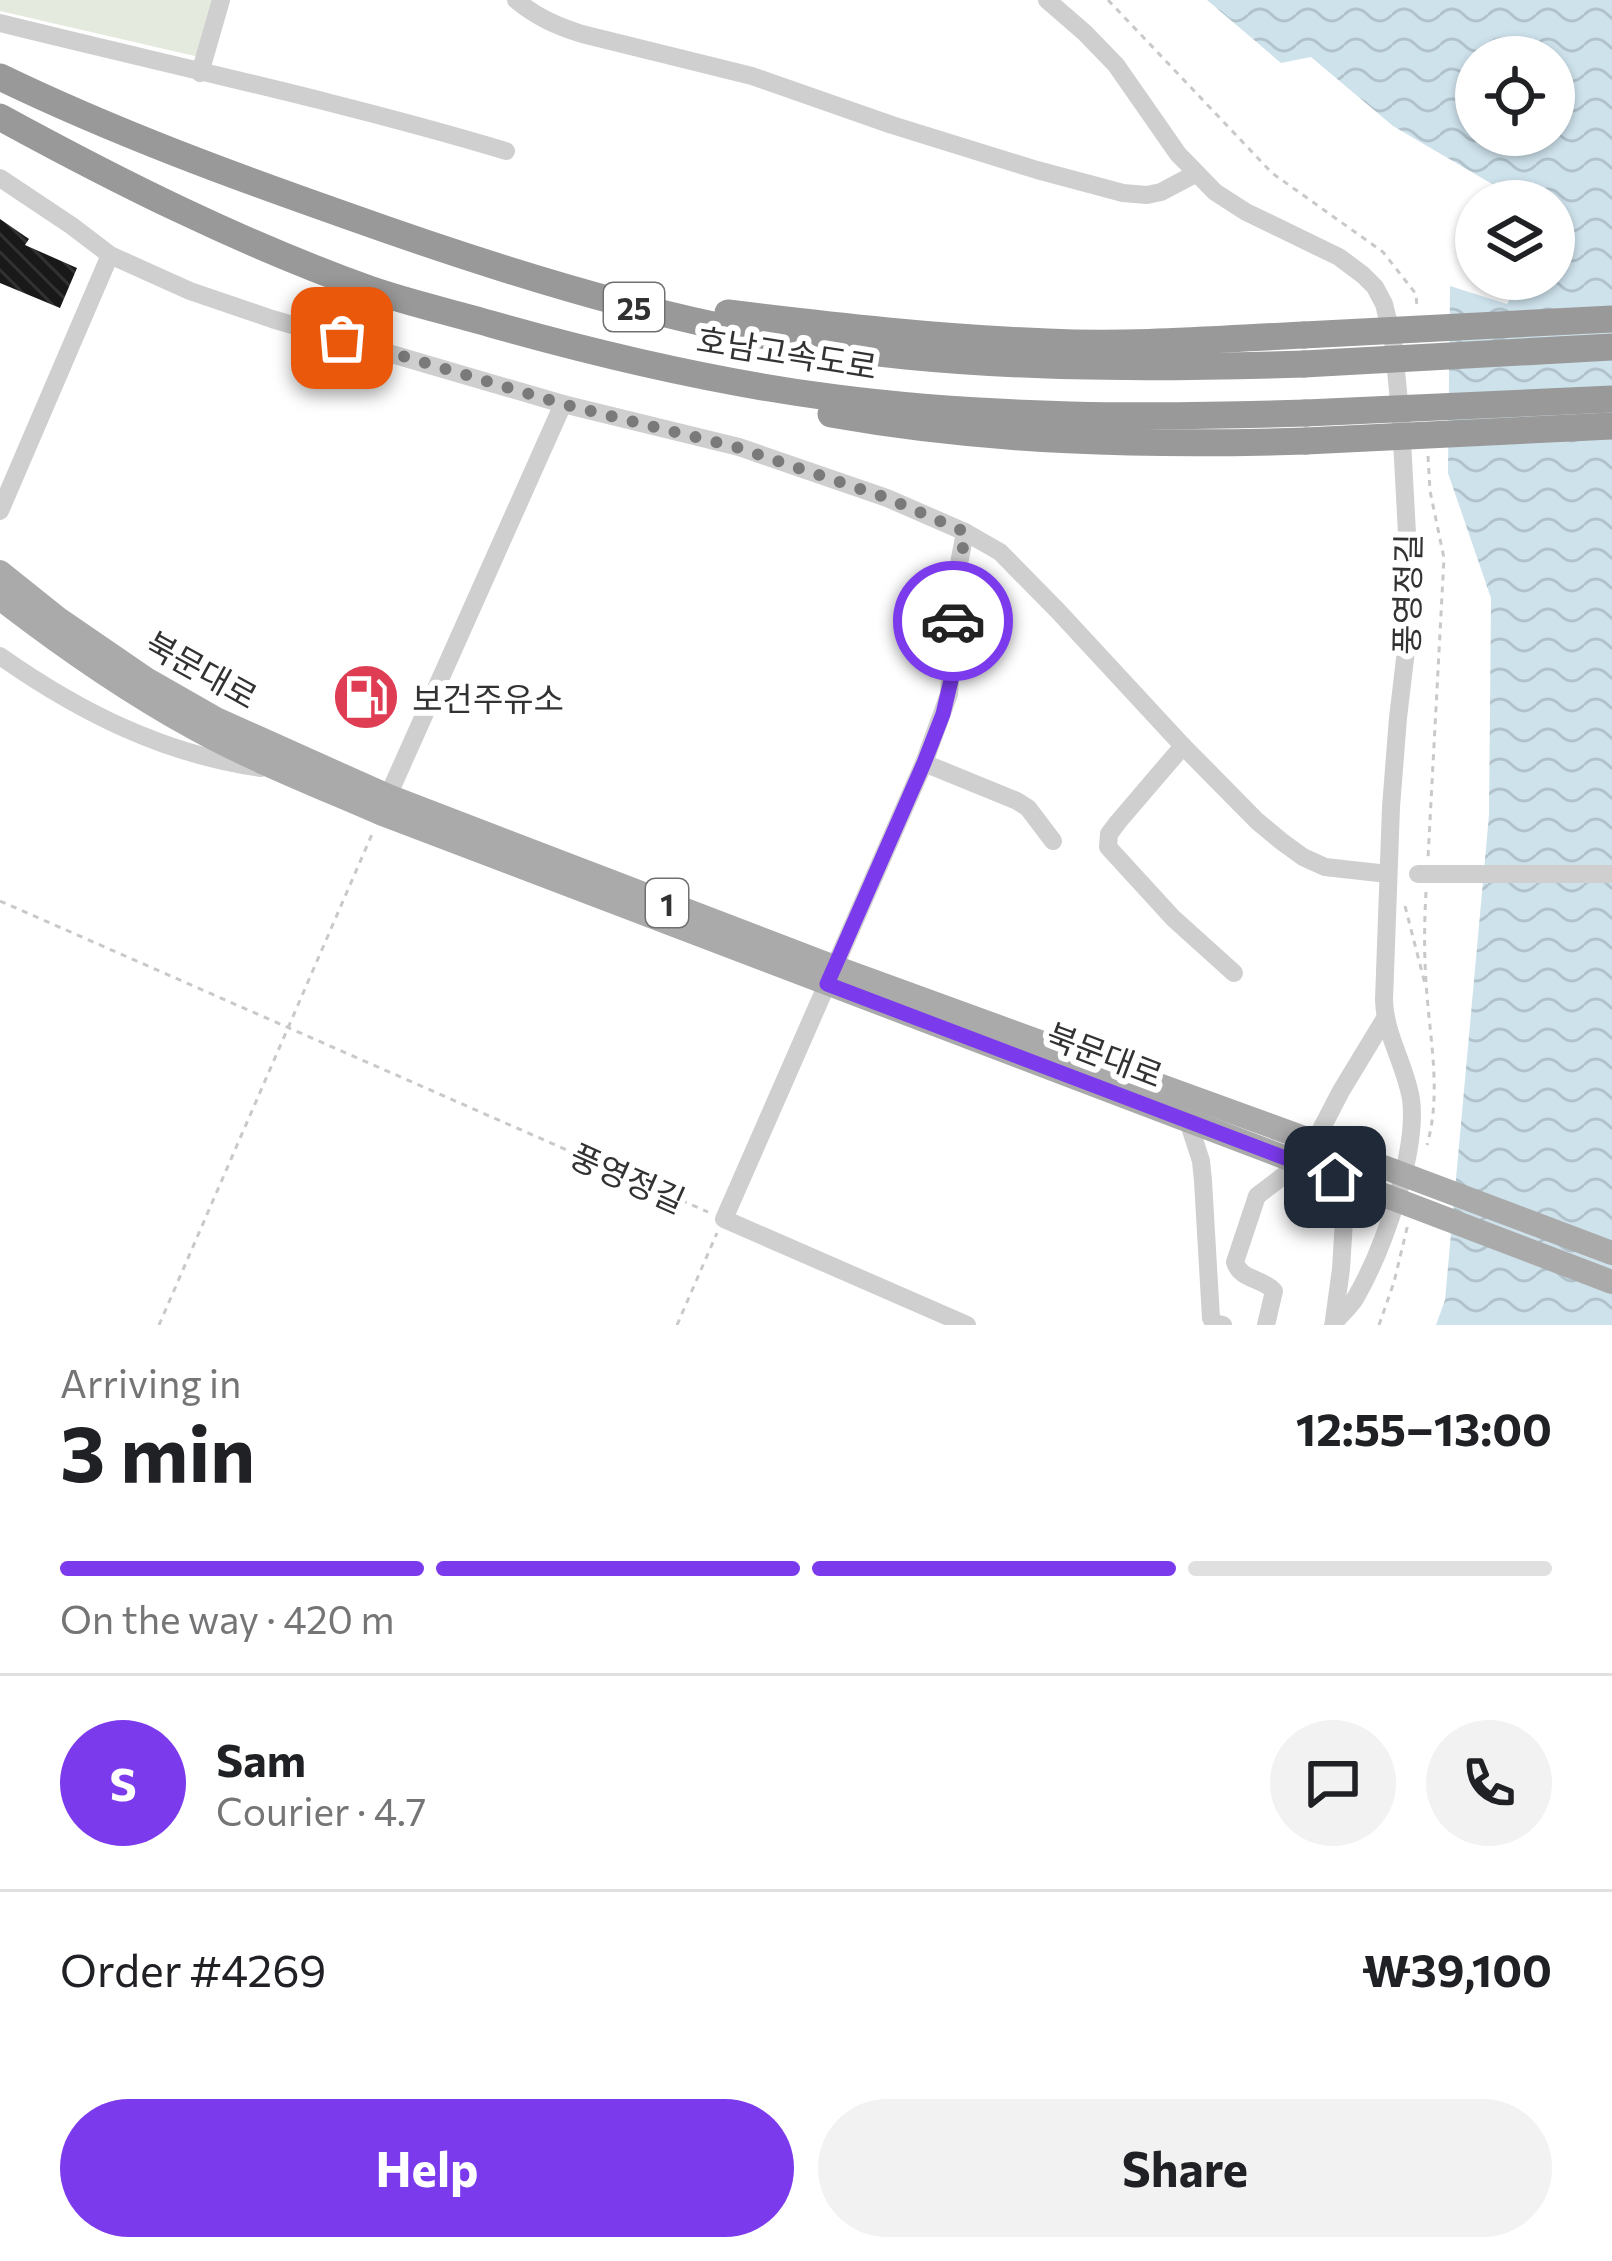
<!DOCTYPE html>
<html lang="en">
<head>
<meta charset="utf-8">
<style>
	body { margin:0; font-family:Commissioner,"Noto Sans KR",sans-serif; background:#f2f2f2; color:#202124; height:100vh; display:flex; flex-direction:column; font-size:45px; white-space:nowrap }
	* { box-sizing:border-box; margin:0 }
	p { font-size:39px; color:#757577 }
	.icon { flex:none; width:66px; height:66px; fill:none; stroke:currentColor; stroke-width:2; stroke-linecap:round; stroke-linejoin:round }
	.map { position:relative; height:1325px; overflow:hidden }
	.details { display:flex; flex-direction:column; background:#fff; flex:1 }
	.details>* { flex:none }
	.buttons { position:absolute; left:1455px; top:36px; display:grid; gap:24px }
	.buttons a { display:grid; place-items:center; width:120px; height:120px; border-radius:50%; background:#fff; box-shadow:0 3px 9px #0004; font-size:60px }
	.pin { position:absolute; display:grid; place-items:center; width:102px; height:102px; color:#fff; margin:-51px; border-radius:24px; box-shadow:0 6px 18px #0006 }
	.courier { position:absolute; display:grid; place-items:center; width:120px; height:120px; margin:-60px; border:9px solid #7c3aed; border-radius:50%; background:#fff; color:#222; box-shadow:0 3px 15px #0007 }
	.head em { font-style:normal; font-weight:700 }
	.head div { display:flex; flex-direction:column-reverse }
	.head { display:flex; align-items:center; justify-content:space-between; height:204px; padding:0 60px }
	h1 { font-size:78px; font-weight:700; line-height:90px }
	.bar { display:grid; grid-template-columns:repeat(4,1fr); gap:18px 12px; align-content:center; height:144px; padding:0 60px }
	.bar i { height:15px; border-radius:9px; background:#e0e0e0 }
	.bar .active { background:#7c3aed }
	.bar p { grid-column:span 4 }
	.line { display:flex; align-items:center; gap:30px; padding:0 60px; border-top:3px solid #e0e0e0 }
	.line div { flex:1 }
	.round { display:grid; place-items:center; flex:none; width:126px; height:126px; border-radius:63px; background:#f2f2f2 }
	.action { display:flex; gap:24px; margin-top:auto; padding:24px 60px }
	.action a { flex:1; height:138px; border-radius:72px; background:#7c3aed; color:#fff; font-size:48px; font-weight:700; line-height:138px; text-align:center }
	.action a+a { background:#f2f2f2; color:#202124 }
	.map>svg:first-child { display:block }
	.green { fill:#e5eade }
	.water { fill:url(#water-waves); fill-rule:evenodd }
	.building { fill:url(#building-back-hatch) }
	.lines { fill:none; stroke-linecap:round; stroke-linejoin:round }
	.path { stroke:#c9c9c9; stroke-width:3; stroke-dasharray:6 6; stroke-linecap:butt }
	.minor { stroke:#cfcfcf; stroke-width:18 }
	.major { stroke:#aaa; stroke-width:24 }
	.highway { stroke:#999; stroke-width:27 }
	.minor-bridge { stroke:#cfcfcf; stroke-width:18 }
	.major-bridge { stroke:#aaa; stroke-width:24 }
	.highway-bridge { stroke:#999; stroke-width:27 }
	.done { stroke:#7a7a7a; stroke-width:12; stroke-dasharray:0 21.6 }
	.route { stroke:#7c3aed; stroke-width:15 }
	.labels { text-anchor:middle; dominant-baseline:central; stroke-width:12; stroke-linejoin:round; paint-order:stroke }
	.shield { fill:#fff; stroke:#707070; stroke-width:3 }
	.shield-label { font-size:30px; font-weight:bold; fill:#323232 }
	.street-label { font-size:33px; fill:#323232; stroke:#fff }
	.poi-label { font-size:33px; fill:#323232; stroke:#fff; text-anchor:start }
</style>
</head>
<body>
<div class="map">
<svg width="1612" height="1325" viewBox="0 0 1612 1325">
	<defs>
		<pattern id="water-waves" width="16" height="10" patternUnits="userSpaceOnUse" patternTransform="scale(3)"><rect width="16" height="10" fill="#cee2ec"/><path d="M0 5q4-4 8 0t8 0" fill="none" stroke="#b1c2cb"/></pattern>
		<pattern id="building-back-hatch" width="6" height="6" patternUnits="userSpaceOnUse" patternTransform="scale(3)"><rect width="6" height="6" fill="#191919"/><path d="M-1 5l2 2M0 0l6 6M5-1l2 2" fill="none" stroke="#323232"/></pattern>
	</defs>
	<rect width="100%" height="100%" fill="#fff"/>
	<!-- green -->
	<path class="green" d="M0,0H215L199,57L0,11Z"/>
	<!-- water -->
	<path class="water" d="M1207,0H1612V1325H1436L1445,1300L1489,815L1491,598L1448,473L1450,286L1507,304L1522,279H1554V201H1498L1492,184L1393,126L1311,57L1281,63ZM1476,57H1554V135H1476Z"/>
	<!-- building -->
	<path class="building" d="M0,219L29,239L25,245L77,268L60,308L0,283Z"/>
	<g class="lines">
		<!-- path -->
		<g class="path">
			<path d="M1108,0L1272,173L1383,252L1416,294L1417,308"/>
			<path d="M1428,456L1430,491L1444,558L1428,858"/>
			<path d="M1426,892C1424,926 1424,961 1427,995C1431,1045 1441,1096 1427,1145"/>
			<path d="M0,901L708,1212"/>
			<path d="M1405,906L1425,984"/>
			<path d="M159,1325L373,832"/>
			<path d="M677,1325L717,1233"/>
			<path d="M1379,1325L1394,1282L1408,1224"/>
		</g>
		<!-- minor -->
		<g class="minor">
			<path d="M516,0C536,17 557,26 582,34L752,76L892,125L1037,170L1123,193L1147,195L1161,192L1195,174"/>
			<path d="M1047,0L1085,33L1116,65L1178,154L1215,192L1246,212L1339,257L1363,275L1375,287L1384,304L1393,340L1401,422L1411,608L1398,718L1391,807L1384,1000C1385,1035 1405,1064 1411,1099C1418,1152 1383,1250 1356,1297C1350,1308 1339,1315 1333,1325"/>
			<path d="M0,23C169,65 339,101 506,151"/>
			<path d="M200,73L221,0"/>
			<path d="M0,178L72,226L110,255L190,291L272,319L563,404L739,447L887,498L965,532L1000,552L1058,611L1183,746L1257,821L1281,841L1303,857L1325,867L1388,874"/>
			<path d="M0,511L110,255"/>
			<path d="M965,532L958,569L949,694L924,763L724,1219L967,1325"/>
			<path d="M0,656C80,712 163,754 261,768"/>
			<path d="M1183,746L1118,822L1109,834L1108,847L1173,918L1234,973"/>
			<path d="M924,763L1017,801L1028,808L1053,841"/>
			<path d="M384,805L563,404"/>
			<path d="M1188,1121L1201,1161L1203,1181L1211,1318L1214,1323L1223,1325"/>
			<path d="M1314,1143L1341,1091L1384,1020"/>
			<path d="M1334,1320L1341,1269L1344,1220L1335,1177"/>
			<path d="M1266,1325L1274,1291C1263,1278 1240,1280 1235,1262L1257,1196L1300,1163"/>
		</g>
		<!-- major -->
		<g class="major">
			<path d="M0,572L60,620L146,679L216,719L388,796L834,967L1370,1162"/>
			<path d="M0,598C62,646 125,690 194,728C254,761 318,786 380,813L1360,1186"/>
		</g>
		<!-- highway -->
		<g class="highway">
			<path d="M0,77C112,131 228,174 345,215C527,280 712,337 906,356C1039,369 1170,368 1304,364"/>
			<path d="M0,117C119,182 241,243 369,289C409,303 450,312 491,324C604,356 719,383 836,398C991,418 1150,418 1306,413"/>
			<path d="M728,313C834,326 941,338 1048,342C1133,346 1219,339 1304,335"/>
			<path d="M831,414C988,442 1147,446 1306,441"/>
		</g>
		<!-- minor-bridge -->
		<path class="minor-bridge" d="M1418,874H1612"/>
		<!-- major-bridge -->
		<g class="major-bridge">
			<path d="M1370,1162L1612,1253"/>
			<path d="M1360,1186L1612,1282"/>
		</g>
		<!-- highway-bridge -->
		<g class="highway-bridge">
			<path d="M1304,335L1612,319"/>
			<path d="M1304,364L1612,347"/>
			<path d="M1306,413L1612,399"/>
			<path d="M1306,441L1612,426"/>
		</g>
	</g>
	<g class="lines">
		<!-- done -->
		<path class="done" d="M342,338L563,404L739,448L887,498L965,532L953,621"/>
		<!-- route -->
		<path class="route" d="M953,621L952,676L943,714L924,763L827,984L1335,1177"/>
	</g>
	<!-- icons -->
	<defs>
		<symbol id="fuel-disc" viewBox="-11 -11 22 22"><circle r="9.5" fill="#df3d54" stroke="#fff"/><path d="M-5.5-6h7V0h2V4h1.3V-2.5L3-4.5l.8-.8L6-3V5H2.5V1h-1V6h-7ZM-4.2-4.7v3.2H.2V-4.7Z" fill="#fff"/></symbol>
	</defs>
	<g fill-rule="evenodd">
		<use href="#fuel-disc" x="328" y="659" width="76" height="76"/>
	</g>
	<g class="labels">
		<!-- shield labels -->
		<g class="shield">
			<rect x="604" y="283" width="60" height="48" rx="9"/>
			<rect x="646" y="879" width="42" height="48" rx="9"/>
		</g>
		<g class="shield-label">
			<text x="634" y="307">25</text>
			<text x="667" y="903">1</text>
		</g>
		<!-- street labels -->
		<g class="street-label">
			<text transform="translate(787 352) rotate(9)">호남고속도로</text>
			<text transform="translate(1406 594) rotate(-89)">풍영정길</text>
			<text transform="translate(202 669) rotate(29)">북문대로</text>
			<text transform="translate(1105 1054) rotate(21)">북문대로</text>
			<text transform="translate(628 1177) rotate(24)">풍영정길</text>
		</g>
		<!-- poi labels -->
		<g class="poi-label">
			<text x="412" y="697">보건주유소</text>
		</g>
	</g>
</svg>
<div class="buttons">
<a><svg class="icon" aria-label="locate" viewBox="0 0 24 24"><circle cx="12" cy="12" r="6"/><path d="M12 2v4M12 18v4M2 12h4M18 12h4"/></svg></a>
<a><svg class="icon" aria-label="layers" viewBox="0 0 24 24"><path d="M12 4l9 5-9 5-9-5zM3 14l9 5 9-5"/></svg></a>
</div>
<div class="pin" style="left:342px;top:338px;background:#ea580c"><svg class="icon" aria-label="bag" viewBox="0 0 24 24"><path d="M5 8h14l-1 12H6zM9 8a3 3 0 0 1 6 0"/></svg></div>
<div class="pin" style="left:1335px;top:1177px;background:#1f2937"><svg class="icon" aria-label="home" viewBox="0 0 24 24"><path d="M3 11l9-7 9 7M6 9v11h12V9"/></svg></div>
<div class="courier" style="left:953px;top:621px"><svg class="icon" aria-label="car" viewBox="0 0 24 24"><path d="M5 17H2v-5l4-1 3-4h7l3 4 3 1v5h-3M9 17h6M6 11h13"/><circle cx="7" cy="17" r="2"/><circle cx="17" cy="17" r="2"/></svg></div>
</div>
<section class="details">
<div class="head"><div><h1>3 min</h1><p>Arriving in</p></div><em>12:55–13:00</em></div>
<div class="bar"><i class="active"></i><i class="active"></i><i class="active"></i><i></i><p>On the way · 420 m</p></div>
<div class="line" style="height:216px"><b class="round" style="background:#7c3aed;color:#fff">S</b><div><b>Sam</b><p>Courier · 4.7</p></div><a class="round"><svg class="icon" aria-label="chat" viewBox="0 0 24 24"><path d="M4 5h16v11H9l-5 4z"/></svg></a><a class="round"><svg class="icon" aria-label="phone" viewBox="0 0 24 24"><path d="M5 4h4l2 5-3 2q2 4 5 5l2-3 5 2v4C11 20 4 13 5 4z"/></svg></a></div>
<div class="line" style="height:156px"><div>Order #4269</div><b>₩39,100</b></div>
<div class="action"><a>Help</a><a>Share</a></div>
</section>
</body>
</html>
